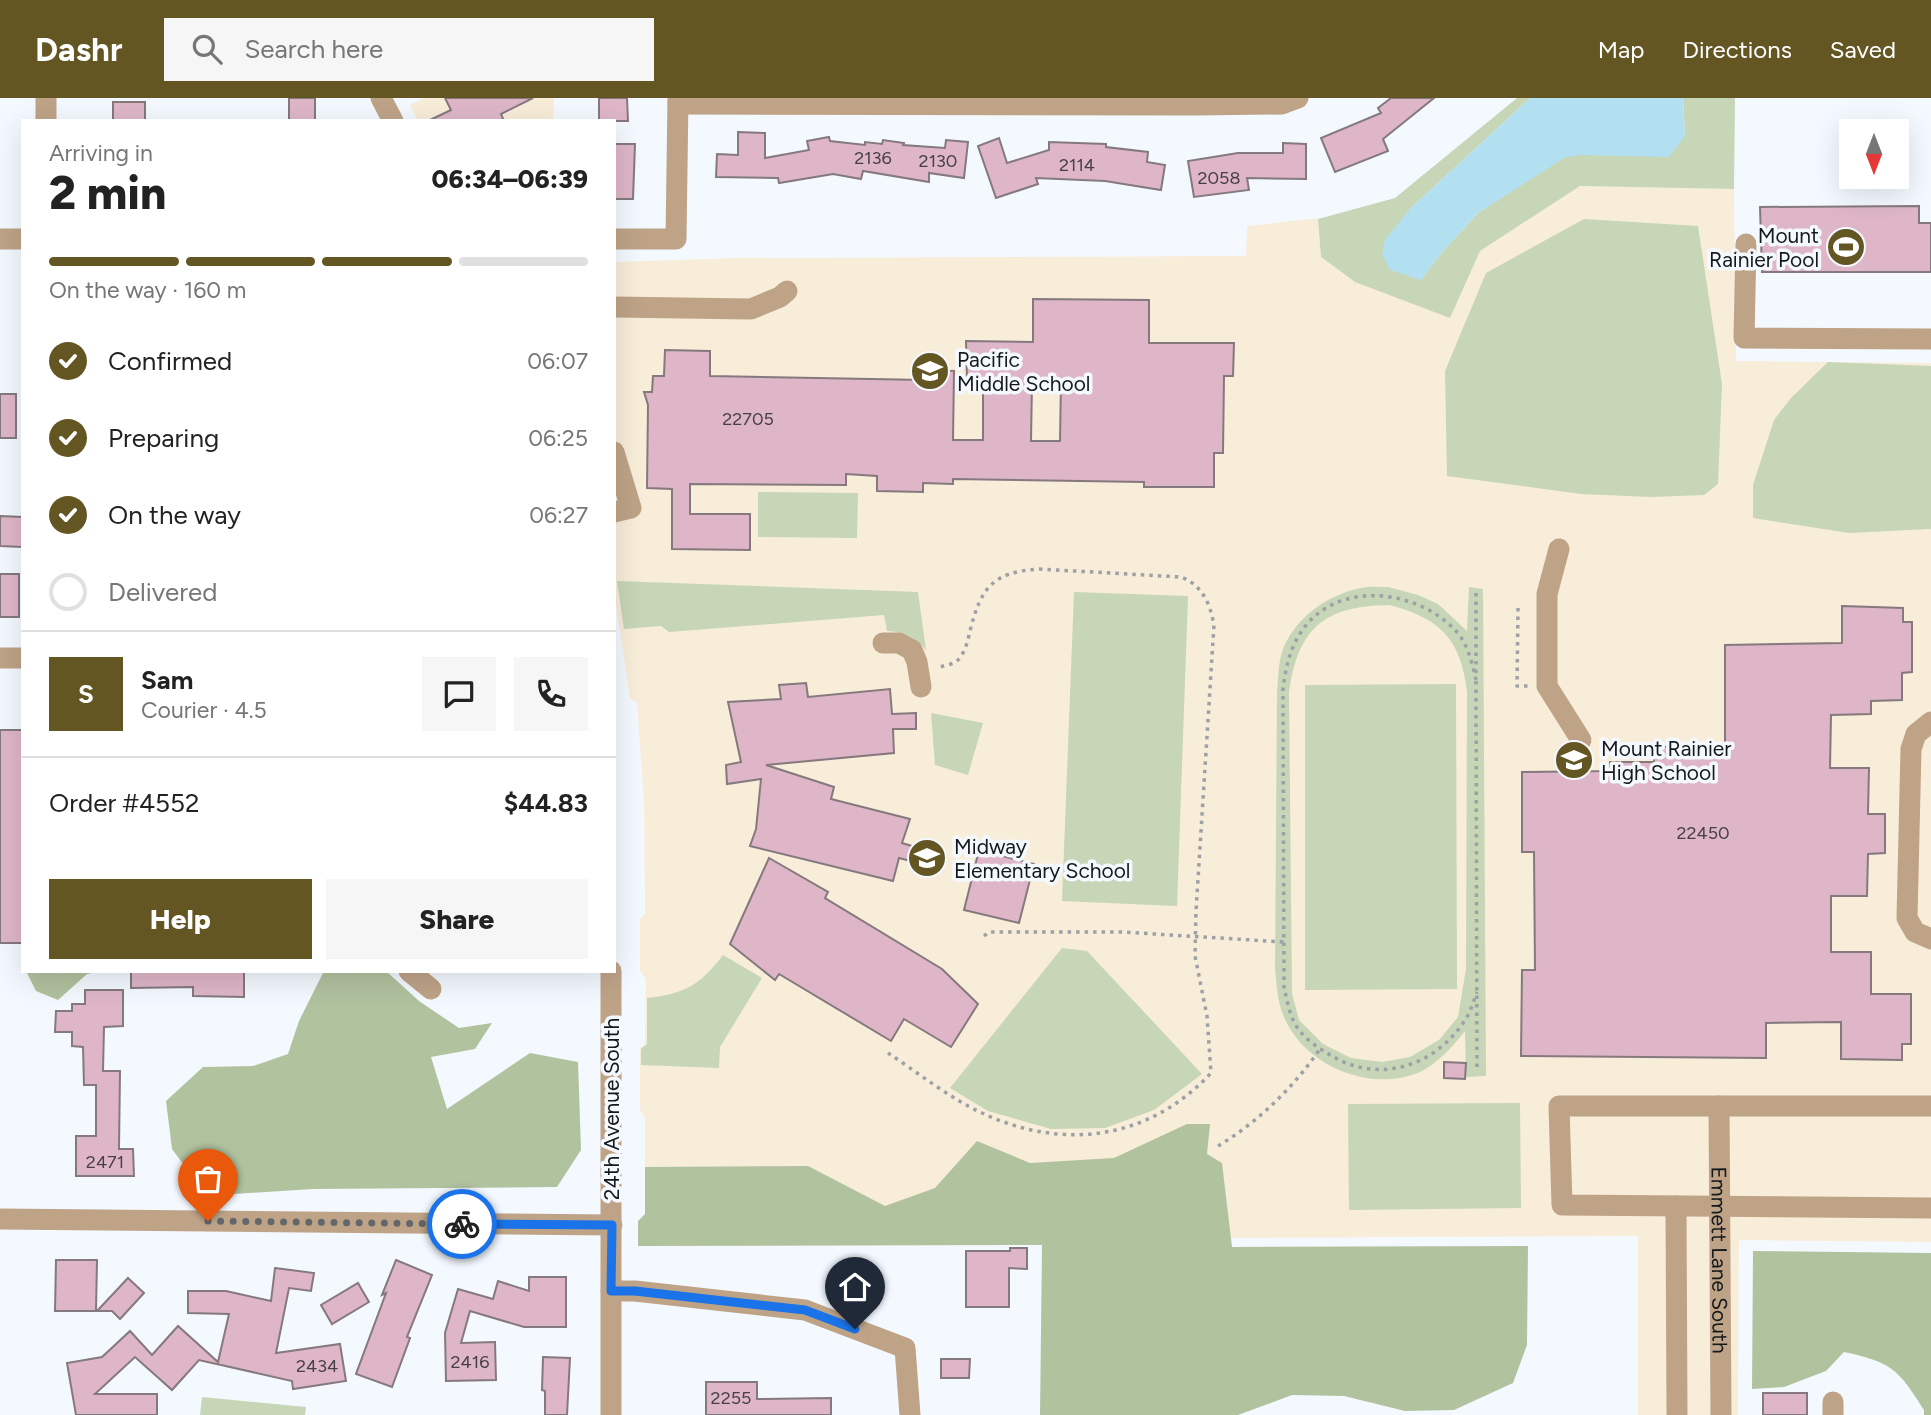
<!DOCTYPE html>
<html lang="en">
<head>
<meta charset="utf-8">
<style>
	body { margin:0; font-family:Figtree,sans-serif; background:#f6f6f6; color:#222; height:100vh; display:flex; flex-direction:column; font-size:26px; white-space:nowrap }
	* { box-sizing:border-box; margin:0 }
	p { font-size:23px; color:#767676 }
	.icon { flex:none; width:38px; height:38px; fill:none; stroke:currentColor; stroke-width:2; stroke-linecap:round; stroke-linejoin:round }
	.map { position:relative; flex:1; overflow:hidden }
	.panel { position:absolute; left:21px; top:21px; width:595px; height:854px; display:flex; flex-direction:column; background:#fff; border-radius:0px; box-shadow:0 7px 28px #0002 }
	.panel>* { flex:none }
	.needle { width:46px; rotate:180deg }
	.buttons { position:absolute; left:1839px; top:21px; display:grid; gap:14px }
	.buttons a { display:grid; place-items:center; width:70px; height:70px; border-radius:0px; background:#fff; box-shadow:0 7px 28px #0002; font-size:35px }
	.pin { position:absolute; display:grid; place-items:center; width:60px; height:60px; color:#fff; margin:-72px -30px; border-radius:50% 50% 50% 0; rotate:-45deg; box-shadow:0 0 7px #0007 }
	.pin .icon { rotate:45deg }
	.courier { position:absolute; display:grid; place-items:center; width:70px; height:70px; margin:-35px; border:5px solid #1a73e8; border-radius:50%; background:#fff; color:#222; box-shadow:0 2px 9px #0007 }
	.headline em { font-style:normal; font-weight:800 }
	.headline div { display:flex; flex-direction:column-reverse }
	.headline { display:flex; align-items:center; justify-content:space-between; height:119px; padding:0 28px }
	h1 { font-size:46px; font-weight:800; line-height:52px }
	.bar { display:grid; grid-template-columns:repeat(4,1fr); gap:10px 7px; align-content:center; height:84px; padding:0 28px }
	.bar i { height:9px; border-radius:5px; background:#e0e0e0 }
	.bar .on { background:#635623 }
	.bar p { grid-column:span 4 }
	.line { display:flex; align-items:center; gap:18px; padding:0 28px; border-top:2px solid #e0e0e0 }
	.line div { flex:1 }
	.round { display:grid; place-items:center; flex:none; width:74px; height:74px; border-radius:0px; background:#f6f6f6 }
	ol { padding:0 28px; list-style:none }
	li { display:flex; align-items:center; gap:21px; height:77px }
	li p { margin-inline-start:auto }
	li .icon { padding:7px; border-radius:50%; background:#635623; color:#fff; stroke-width:4 }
	li:last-child { color:#767676 }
	li i { width:38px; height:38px; border:4px solid #e0e0e0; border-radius:50% }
	.action { display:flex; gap:14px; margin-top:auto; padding:14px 28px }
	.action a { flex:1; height:80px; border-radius:0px; background:#635623; color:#fff; font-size:28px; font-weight:800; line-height:80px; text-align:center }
	.action a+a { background:#f6f6f6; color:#222 }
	header { display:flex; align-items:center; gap:42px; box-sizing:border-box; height:98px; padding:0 35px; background:#635623; color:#fff }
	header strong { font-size:33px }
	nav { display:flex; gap:38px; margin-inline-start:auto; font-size:24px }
	.search { width:490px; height:63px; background:#f6f6f6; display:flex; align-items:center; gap:18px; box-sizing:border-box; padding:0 24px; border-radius:0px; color:#767676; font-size:26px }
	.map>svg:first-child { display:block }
	.education { fill:#f8edd9 }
	.green { fill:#c6d6b6; fill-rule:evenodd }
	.forest { fill:#b1c29f }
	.water { fill:#b3e0f1 }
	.building { fill:#deb6c8; stroke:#84797d; stroke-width:2; fill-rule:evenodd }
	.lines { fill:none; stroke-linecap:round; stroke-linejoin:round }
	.path { stroke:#9da1a6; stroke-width:3.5; stroke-dasharray:3.5 5; stroke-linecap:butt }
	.minor { stroke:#bea387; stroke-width:21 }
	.done { stroke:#63676b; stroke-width:7; stroke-dasharray:0 12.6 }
	.route { stroke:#1a73e8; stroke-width:9 }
	.labels { text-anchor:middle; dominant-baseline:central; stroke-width:7; stroke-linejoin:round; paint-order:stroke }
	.number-label { font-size:18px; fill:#474047 }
	.poi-label { font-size:21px; fill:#15191c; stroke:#f4f9ff; text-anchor:start }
	.street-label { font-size:21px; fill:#15191c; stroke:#f4f9ff }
</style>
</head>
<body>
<header>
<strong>Dashr</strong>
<div class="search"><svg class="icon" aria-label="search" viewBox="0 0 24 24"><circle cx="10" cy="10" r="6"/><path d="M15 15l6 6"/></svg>Search here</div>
<nav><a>Map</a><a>Directions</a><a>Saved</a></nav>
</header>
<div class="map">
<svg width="1931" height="1317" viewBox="0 0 1931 1317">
	<rect width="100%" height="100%" fill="#f4f9ff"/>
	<!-- education -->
	<g class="education">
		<path d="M424,0H554L553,23H418L410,7Z"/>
		<path d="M1580,88L1734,91L1736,263L1931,265V1144L1739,1142L1738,1317H1638V1138L1240,1140L638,1148V1123L645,1116V1019L640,1012V950L645,946L646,881L640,873V821L645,815L644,704L637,605L630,600L614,492V164L737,160L1246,158L1247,128L1318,120L1321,159L1355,184L1480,153Z"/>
	</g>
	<!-- green -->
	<g class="green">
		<path d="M1517,0H1530L1410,111L1421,182L1443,153L1478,115L1564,59L1685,38L1683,0H1735L1734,91L1580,88L1480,153L1450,220L1355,184L1321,159L1318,121L1395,100Z"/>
		<path d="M1584,121L1698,128L1722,286L1718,386L1704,397L1651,399L1581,396L1447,378L1445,273L1486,175Z"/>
		<path d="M1828,264L1931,268V431L1849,435L1753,420V387L1774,322L1791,300Z"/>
		<path d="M758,394L858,395L857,440L758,439Z"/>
		<path d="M617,483L918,494L926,552C914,539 905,534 887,533L884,517L669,534L661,528L624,531Z"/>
		<path d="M1388,489L1418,497L1438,506L1467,533L1469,489L1483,491L1486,978L1466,979L1465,933C1454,947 1439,964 1422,973C1373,996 1305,969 1284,919C1277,903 1277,887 1275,871L1277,598C1278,584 1278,567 1282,554C1294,520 1327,497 1361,490C1369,488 1379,489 1388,489ZM1389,507C1440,520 1461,541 1467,594L1466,871L1458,919L1439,942L1410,959L1382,964L1351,960L1323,946L1299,922L1292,895L1289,595C1298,530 1324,508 1389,507Z"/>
		<path d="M1074,494L1188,498L1177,808L1062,803Z"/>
		<path d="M1456,586L1457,891L1305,892V587Z"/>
		<path d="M931,615L983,625L968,677L935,667Z"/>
		<path d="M1062,850L1087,853L1202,976L1154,1012L1105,1030L1051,1031L988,1013L950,990Z"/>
		<path d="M723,857L762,880L720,949L719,970L641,967V951L647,946V900C685,896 700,887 723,857Z"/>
		<path d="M1520,1005L1521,1110L1349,1112L1348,1006Z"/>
		<path d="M202,1299L306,1309L305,1317H200Z"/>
	</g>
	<!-- forest -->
	<g class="forest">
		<path d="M26,873H103L87,876L58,902L36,893Z"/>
		<path d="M324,873H386L419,903L459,930L492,925L475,951L431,959L447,1011L530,955L578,964L581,1052L557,1089L313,1091L234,1096L210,1102L172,1051L166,1003L203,969L253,968L288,956L299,923Z"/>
		<path d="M1187,1026H1210L1207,1056L1222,1065L1232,1149L1528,1148L1527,1247L1513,1285L1454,1312L1405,1313L1344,1298L1292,1297L1238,1317H1040L1042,1147L638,1148V1123L645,1116V1069L808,1068L885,1108L935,1090L977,1043L1030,1065L1114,1060Z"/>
		<path d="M1753,1153L1931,1155V1317H1924V1312C1899,1272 1892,1264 1844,1254L1826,1273L1784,1289L1752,1291Z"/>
	</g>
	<!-- water -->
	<path class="water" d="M1530,0H1683L1685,38L1669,59L1579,57L1564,60L1478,115L1443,153L1421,182L1390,172L1382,157L1385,142L1410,111Z"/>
	<!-- building -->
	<g class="building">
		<rect x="289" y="0" width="26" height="23"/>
		<path d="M445,0H533L501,16L504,23H428L451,12Z"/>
		<path d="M599,0H627L628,23H599Z"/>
		<path d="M1391,0H1434L1383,41L1388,53L1335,74L1321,40L1381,15L1378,10Z"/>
		<rect x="113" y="4" width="32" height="19"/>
		<path d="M738,34L765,35V60L809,52L807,43L829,39L830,43L865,47V44L882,46L883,42L904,45L903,47L945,50L946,42L968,44L964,80L929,75V84L863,73L861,81L833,76L779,85L778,80L716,79L717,56L738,57Z"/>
		<path d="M999,40L1007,65L1049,52V44L1106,46V49L1148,54L1147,64L1165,67L1161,92L1105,83L1036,80L1038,86L996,100L978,48Z"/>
		<path d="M1283,45L1306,46V81L1247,80L1249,92L1194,99L1188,63L1238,55H1283Z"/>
		<path d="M614,46H635L633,101H614Z"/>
		<path d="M1919,108V125H1931V174H1762L1760,109Z"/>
		<path d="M1033,201L1149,202V245H1234L1233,278H1224L1223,355H1214V389H1144V384L953,381V386L923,385V394L877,393V378L846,376V387L690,386V416H750V452L672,451V391L647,390L648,307L644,294H652L653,278H664L665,252L710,253V278L925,282V272L954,273L953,342H983V283H967L966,243L1033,244ZM1032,284H1061L1060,343H1031Z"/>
		<rect x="0" y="296" width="16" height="44"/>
		<path d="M0,418L23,419L22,449L0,448Z"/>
		<rect x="0" y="476" width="19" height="43"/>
		<path d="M1842,508L1903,510V524H1912V574L1902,575V602L1871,603V616L1831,617L1830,670H1869L1868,716H1885V755L1868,756L1867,798H1831V854H1871V896H1911V946H1902V962L1841,961V924L1766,925V960L1521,958L1522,872H1535L1534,754H1522V674L1610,673V664H1654V649L1725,648V547L1842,545Z"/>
		<path d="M806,585L808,599L890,591L892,616L916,615V631H893L894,655L766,667L834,689L831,701L910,721L902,745L925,752L922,766L899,760L893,783L750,748L756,731L761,681L727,686L726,667L741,664L728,604L781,601L779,587Z"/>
		<rect x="0" y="632" width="23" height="213"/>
		<path d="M979,752L1034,766L1019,825L964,812Z"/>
		<path d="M769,760L828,794L825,800L942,871L978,906L951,949L904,921L891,943L779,876L775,882L730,846Z"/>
		<path d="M131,873H244V899L193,898V889L131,890Z"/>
		<path d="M85,892H123V928L104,929L103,973H120L119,1051H133L134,1078H76V1038H96V987H84L83,949L72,948V934H55L56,913H72V906H85Z"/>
		<path d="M1444,964L1466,965L1465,981L1444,980Z"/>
		<path d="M1010,1150H1027V1171L1009,1170V1209H966V1153H1010Z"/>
		<path d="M56,1162H97L96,1213H55Z"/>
		<path d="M396,1162L432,1177L407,1239L410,1240L392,1289L356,1276L386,1195L382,1197Z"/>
		<path d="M275,1170L314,1175L311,1193L289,1190L276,1255L340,1246L346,1283L293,1291L292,1283L199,1262L172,1292L135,1259L95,1296H157V1317H76L67,1265L102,1259L130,1233L152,1257L178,1228L218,1264L229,1216L188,1215V1193H226L271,1203Z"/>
		<path d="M529,1179H566V1229H524L470,1213L461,1245L495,1244L496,1282L446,1283L445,1235L458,1191L493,1201L498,1183L529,1193Z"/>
		<path d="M128,1180L144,1195L120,1221L112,1213H97Z"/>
		<path d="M358,1185L369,1204L332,1226L321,1207Z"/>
		<path d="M543,1259L570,1260L567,1317H545V1293L542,1292Z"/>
		<path d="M941,1261H970L969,1280H941Z"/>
		<path d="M706,1284H757V1301L831,1300V1317H706Z"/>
		<rect x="1763" y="1295" width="44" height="22"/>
	</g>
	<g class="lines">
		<!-- path -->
		<g class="path">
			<path d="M1476,495V575"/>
			<path d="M1518,510L1517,588H1528"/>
			<path d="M1476,582C1472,565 1468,546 1456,533C1419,493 1345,482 1307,526C1291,545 1286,567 1283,591L1284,890C1287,901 1289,915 1295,926C1303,940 1318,950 1332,958C1381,987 1438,967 1467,919C1471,912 1474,902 1477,894"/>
			<path d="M1476,583L1477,973"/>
			<path d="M984,838L989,834H1122L1284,844"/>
			<path d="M888,955C917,974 951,1001 982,1015C1063,1053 1149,1042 1211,975L1207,918L1195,858L1196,813L1214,527C1210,505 1202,487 1181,479L1039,471C993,474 981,489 970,533C968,542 965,555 958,562C952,567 944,568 938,569"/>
			<path d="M1218,1048C1258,1024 1293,990 1320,951"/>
		</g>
		<!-- minor -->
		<g class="minor">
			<path d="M381,0L393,23"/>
			<path d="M678,6L1196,7L1282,6L1298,0"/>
			<path d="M46,23V0"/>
			<path d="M0,141H23"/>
			<path d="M614,141H676L678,0"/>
			<path d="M1746,146L1744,240L1931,241"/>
			<path d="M614,209L751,211L780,199L787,193"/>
			<path d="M614,354L631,410L614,414"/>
			<path d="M1559,451L1547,496V588L1581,642"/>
			<path d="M883,545H899L912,552L917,564L921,589"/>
			<path d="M0,560H23"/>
			<path d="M1931,624L1916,636L1911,651L1907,820L1915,834L1931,841"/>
			<path d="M409,873L431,891"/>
			<path d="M611,873V1317"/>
			<path id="s1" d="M1719,1008L1721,1317"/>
			<path d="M1931,1008H1559L1562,1107L1931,1110"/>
			<path d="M1676,1108L1677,1317"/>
			<path d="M0,1121L612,1127"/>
			<path d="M611,1193H635L805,1212L905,1250L910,1317"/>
			<path d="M1833,1317V1304"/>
		</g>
	</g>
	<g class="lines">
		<!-- done -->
		<path class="done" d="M208,1123L462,1126"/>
		<!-- route -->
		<path class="route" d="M462,1126L612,1127L611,1193H635L805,1212L855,1231"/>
	</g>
	<!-- icons -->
	<defs>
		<symbol id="stadium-disc" viewBox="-11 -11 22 22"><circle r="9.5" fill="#635623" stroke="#f4f9ff"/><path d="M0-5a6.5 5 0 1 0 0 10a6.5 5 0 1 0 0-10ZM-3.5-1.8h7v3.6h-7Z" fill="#fff"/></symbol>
		<symbol id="school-disc" viewBox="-11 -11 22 22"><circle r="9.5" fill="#635623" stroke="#f4f9ff"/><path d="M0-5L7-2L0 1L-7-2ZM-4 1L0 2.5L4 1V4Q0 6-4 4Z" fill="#fff"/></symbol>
	</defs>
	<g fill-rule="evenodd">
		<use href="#stadium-disc" x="1824" y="127" width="44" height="44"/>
		<use href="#school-disc" x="908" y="251" width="44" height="44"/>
		<use href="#school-disc" x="1552" y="640" width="44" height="44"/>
		<use href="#school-disc" x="905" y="738" width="44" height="44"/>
	</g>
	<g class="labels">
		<!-- number labels -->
		<g class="number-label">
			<text x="873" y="60">2136</text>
			<text x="938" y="63">2130</text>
			<text x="1077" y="67">2114</text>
			<text x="1219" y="80">2058</text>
			<text x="748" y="321">22705</text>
			<text x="1703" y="735">22450</text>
			<text x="105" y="1064">2471</text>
			<text x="470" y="1264">2416</text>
			<text x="317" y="1268">2434</text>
			<text x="731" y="1300">2255</text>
		</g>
		<!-- poi labels -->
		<g class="poi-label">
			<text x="1819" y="137" text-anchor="end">Mount<tspan x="1819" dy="24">Rainier Pool</tspan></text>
			<text x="957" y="261">Pacific<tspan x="957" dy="24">Middle School</tspan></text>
			<text x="1601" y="650">Mount Rainier<tspan x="1601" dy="24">High School</tspan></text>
			<text x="954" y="748">Midway<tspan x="954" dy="24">Elementary School</tspan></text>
		</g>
		<!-- street labels -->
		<g class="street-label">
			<text transform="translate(611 1011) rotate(-90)">24th Avenue South</text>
			<text stroke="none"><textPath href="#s1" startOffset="154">Emmett Lane South</textPath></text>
		</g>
	</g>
</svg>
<div class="buttons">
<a><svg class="needle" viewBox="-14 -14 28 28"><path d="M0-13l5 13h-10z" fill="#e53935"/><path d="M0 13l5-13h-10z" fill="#767676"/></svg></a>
</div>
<div class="pin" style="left:208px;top:1123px;background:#ea580c"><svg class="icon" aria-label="bag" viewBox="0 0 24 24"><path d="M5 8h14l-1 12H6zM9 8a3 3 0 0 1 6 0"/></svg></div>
<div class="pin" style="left:855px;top:1231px;background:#1f2937"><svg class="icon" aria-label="home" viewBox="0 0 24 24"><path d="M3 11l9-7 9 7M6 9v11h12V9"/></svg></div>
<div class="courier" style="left:462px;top:1126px"><svg class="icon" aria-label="bike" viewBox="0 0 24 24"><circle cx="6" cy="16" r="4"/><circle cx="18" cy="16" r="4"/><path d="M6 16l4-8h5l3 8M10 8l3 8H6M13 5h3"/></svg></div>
<section class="panel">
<div class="headline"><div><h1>2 min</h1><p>Arriving in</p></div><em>06:34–06:39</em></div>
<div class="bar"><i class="on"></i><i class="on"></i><i class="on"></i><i></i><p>On the way · 160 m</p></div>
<ol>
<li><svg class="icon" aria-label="check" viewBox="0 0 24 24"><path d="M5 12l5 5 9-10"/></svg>Confirmed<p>06:07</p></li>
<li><svg class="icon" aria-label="check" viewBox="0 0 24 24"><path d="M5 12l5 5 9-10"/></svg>Preparing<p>06:25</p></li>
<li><svg class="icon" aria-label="check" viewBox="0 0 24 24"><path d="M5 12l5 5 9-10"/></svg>On the way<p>06:27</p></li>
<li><i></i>Delivered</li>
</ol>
<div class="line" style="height:126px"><b class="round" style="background:#635623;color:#fff">S</b><div><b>Sam</b><p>Courier · 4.5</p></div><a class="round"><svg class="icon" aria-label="chat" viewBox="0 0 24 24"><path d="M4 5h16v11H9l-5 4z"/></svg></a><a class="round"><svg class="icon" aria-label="phone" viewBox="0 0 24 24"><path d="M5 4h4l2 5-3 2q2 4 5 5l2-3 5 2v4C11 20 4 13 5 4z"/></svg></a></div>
<div class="line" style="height:91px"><div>Order #4552</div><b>$44.83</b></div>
<div class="action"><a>Help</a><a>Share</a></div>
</section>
</div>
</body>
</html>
